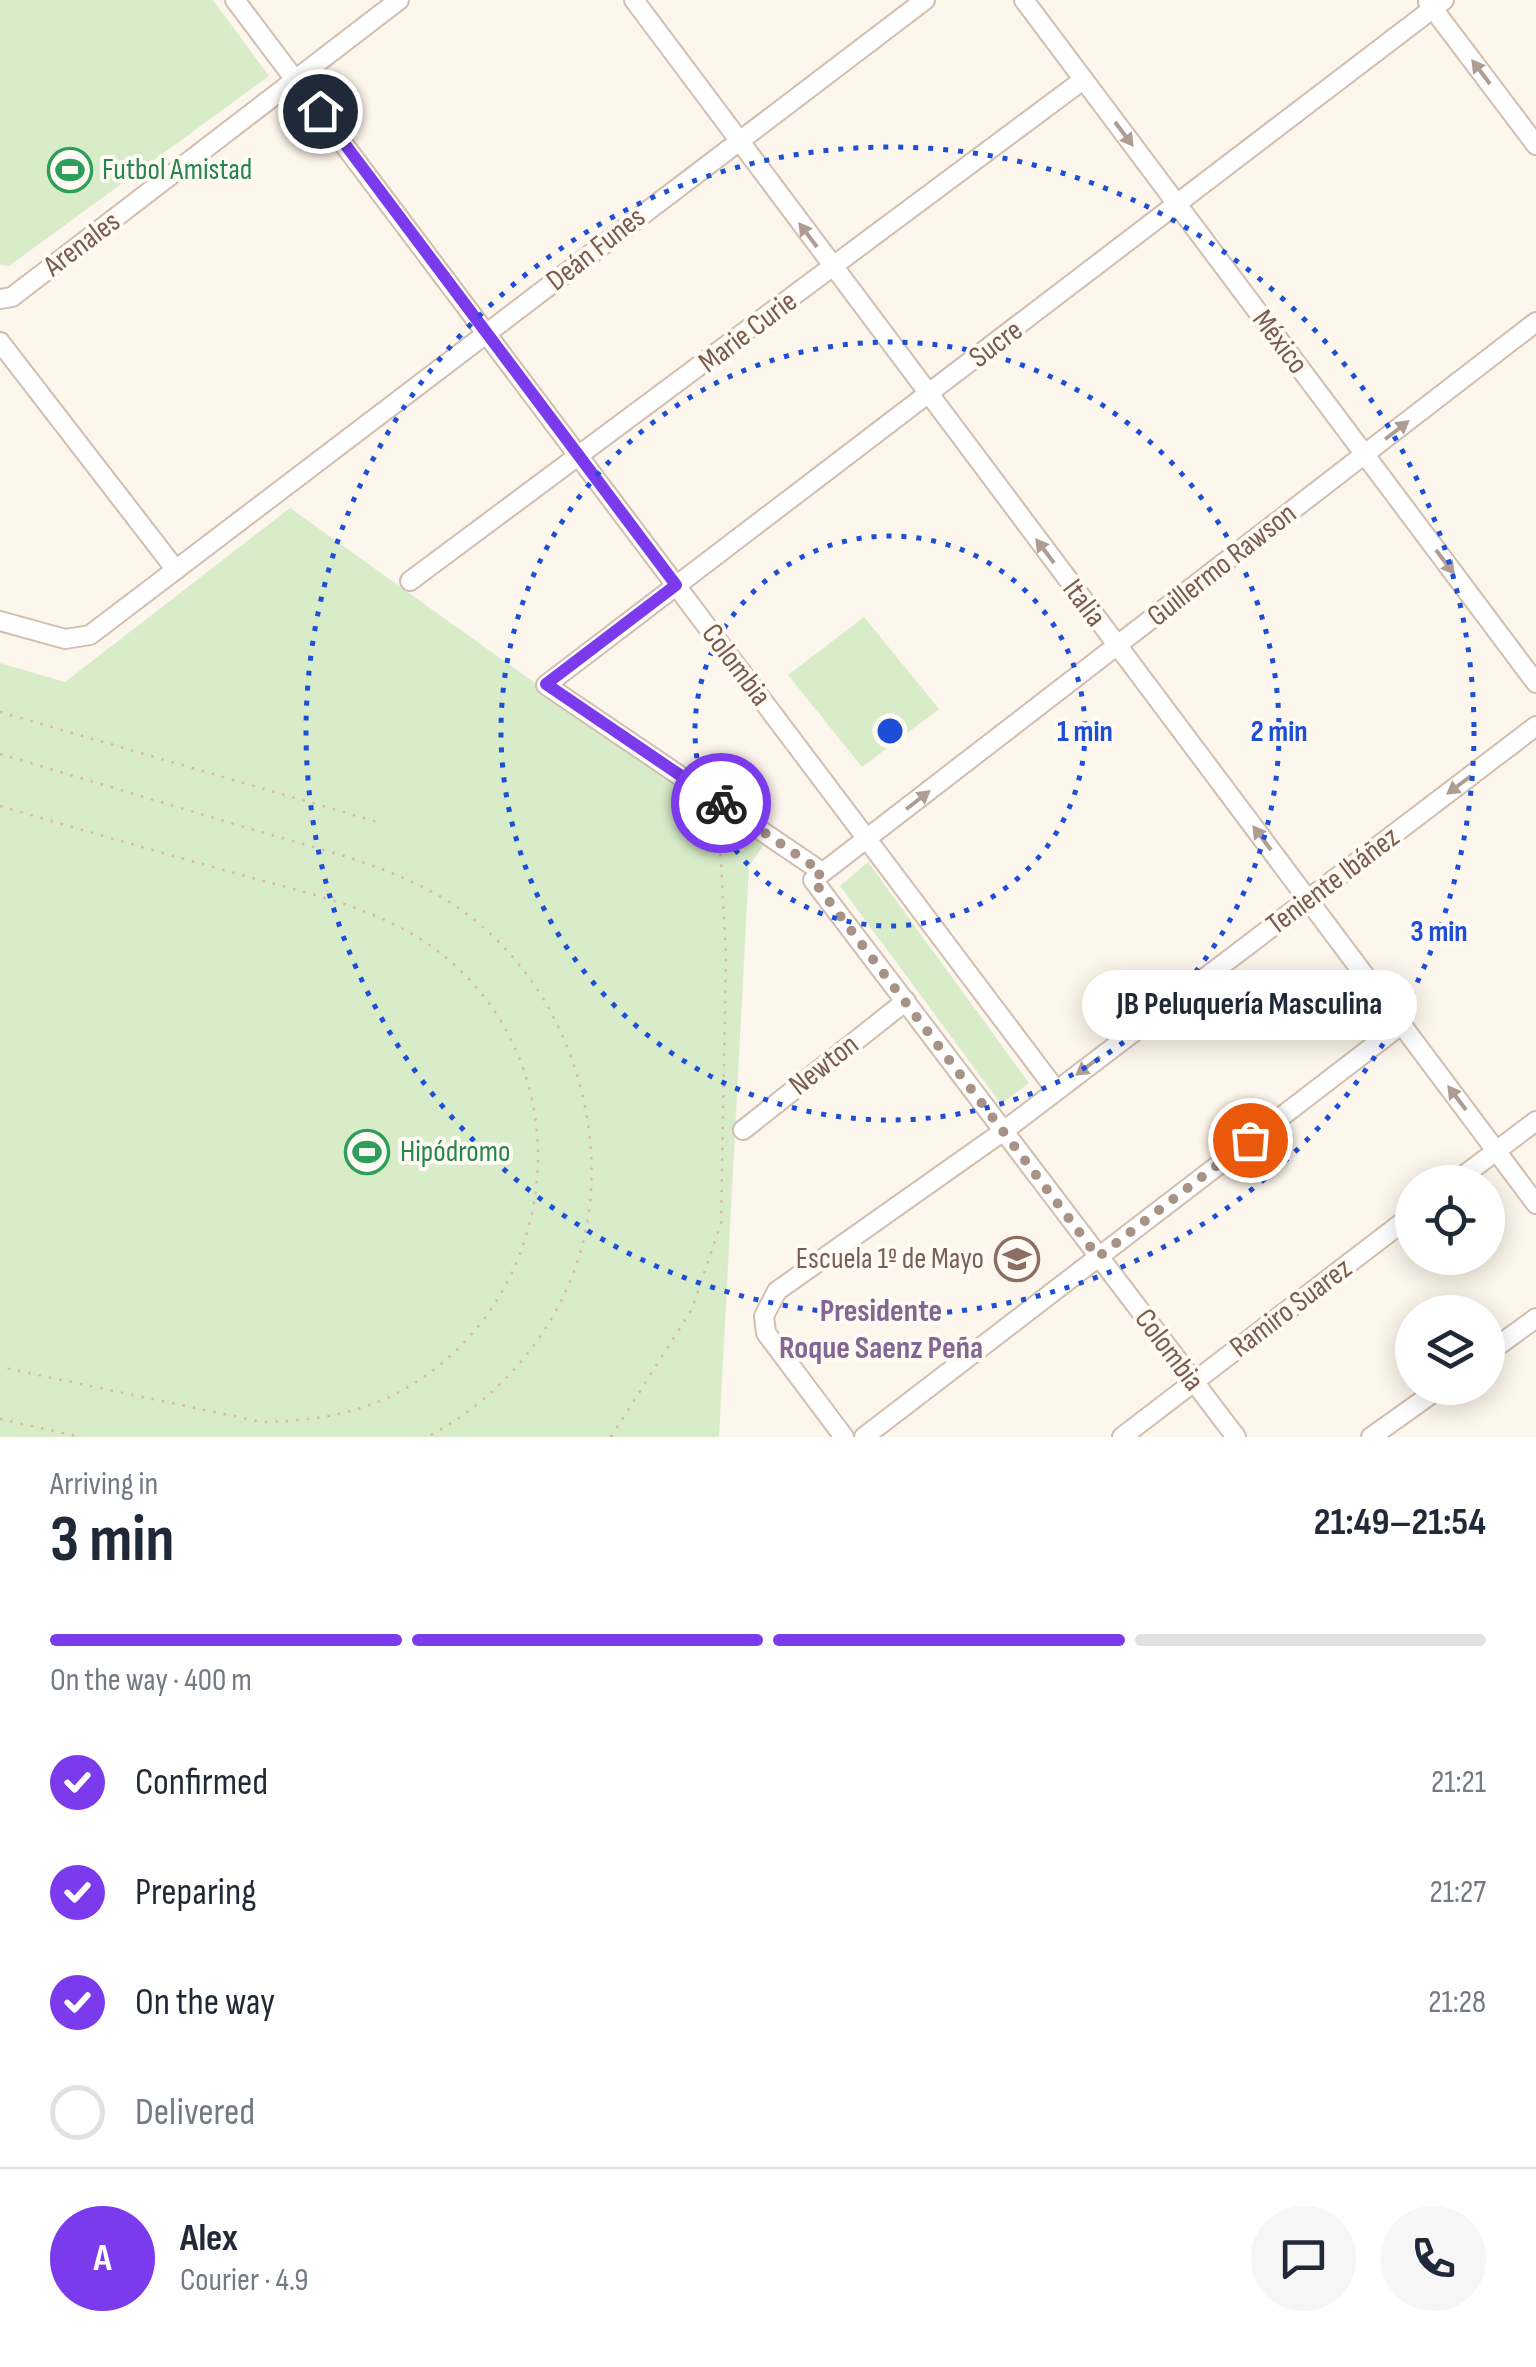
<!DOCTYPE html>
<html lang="en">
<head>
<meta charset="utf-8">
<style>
	body { margin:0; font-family:"Sofia Sans Condensed",sans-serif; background:#f6f6f7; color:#1f2937; height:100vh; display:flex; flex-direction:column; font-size:38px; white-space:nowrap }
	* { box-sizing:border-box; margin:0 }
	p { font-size:32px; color:#747a83 }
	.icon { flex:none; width:55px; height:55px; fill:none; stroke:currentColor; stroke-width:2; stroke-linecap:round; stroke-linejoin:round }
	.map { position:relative; height:1437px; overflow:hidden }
	.details { display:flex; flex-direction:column; background:#fff; flex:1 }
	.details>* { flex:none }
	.tools { position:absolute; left:1395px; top:1165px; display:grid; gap:20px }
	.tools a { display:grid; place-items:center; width:110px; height:110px; border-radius:50%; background:#fff; box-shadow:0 5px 25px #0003; font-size:50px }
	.pin { position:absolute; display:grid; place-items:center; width:85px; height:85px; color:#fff; margin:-42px; border:5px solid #fff; border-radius:50%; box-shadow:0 2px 10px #0007 }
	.courier { position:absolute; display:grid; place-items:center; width:100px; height:100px; margin:-50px; border:8px solid #7c3aed; border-radius:50%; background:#fff; color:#222; box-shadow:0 2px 12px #0007 }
	.bubble { position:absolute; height:70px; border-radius:35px; background:#fff; box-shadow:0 5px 25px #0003; font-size:32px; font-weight:700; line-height:70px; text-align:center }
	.summary em { font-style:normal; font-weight:700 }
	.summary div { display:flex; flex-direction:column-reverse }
	.summary { display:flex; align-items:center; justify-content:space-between; height:170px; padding:0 50px }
	h1 { font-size:65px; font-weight:700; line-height:75px }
	.bar { display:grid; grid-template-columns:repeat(4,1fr); gap:15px 10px; align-content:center; height:120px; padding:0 50px }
	.bar i { height:12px; border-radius:8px; background:#e0e1e3 }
	.bar .active { background:#7c3aed }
	.bar p { grid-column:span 4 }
	.line { display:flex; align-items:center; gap:25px; padding:0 50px; border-top:2px solid #e0e1e3 }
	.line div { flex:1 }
	.round { display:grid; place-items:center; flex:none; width:105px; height:105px; border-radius:52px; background:#f6f6f7 }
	ol { padding:0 50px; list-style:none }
	li { display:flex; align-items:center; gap:30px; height:110px }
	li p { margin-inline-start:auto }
	li .icon { padding:10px; border-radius:50%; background:#7c3aed; color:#fff; stroke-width:4 }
	li:last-child { color:#747a83 }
	li i { width:55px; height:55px; border:5px solid #e0e1e3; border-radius:50% }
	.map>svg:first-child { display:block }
	.green { fill:#d8ecc9 }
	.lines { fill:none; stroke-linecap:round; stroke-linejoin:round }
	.street-casing { stroke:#d1beb0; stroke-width:22 }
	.path { stroke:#d9b8a5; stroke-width:2.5; stroke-dasharray:2.5 8; stroke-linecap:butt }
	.street { stroke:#fff; stroke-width:18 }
	.oneway { fill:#af9d94 }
	.done { stroke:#a89285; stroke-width:10; stroke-dasharray:0 18 }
	.route { stroke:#7c3aed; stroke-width:12 }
	.ring { fill:none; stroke:#1d4ed8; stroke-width:5; stroke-dasharray:5 10 }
	.labels { text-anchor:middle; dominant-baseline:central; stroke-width:8; stroke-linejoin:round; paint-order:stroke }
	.leisure-label { font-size:30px; fill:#27864d; stroke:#fffaf3; text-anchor:start }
	.street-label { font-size:30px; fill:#7a5c4d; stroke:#fffaf3 }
	.education-label { font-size:30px; fill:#785e54; stroke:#fffaf3; text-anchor:end }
	.neighbourhood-label { font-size:32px; font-weight:bold; fill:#846695; stroke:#fffaf3 }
	.centre { fill:#1d4ed8; stroke:#fffaf3; stroke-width:5 }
	.ring-label { font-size:30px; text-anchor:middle; font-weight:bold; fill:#1d4ed8; stroke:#fffaf3; stroke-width:8; stroke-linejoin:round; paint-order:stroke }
</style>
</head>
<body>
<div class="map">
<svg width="1536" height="1437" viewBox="0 0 1536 1437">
	<rect width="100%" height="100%" fill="#fdf6ec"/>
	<!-- green -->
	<g class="green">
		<path d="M0,0H213L269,76L9,266L0,265Z"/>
		<path d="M290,508L763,846L749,866L719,1437H0V663L65,682Z"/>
		<path d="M864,617L939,709L862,767L788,675Z"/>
		<path d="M868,862L1029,1083L1001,1104L840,886Z"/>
	</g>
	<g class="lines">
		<defs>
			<g id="street">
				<path d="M235,0L1056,1090"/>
				<path d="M634,0L1536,1204"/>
				<path d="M1024,0L1536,683"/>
				<path d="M1428,2L1536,145"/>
				<path d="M0,299L12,297L399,0"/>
				<path d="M0,342L176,570"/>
				<path d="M410,581L1083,80"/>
				<path d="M0,621L65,639L90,635L925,0"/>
				<path d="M822,872L546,685L1444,0"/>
				<path d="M743,1130L906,1001"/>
				<path d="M1455,1182L1536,1121"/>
				<path d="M1488,1353L1536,1318"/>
				<path d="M844,1437L766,1333L764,1316L777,1291L1005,1130L1536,726"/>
				<path d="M864,1437L1402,1024"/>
				<path d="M1122,1437L1412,1215"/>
				<path d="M1236,1437L813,880L1536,322"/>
				<path d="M1371,1437L1440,1388"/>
			</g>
		</defs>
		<!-- street casing -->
		<use href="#street" class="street-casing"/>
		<!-- path -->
		<g class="path">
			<path d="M0,712L381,823"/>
			<path d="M0,754C87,780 174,806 261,832C319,849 379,863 432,892C545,952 605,1088 589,1212C576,1307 512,1393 427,1437"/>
			<path d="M0,806C78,829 156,851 234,873C308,894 389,908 450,961C587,1080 559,1304 401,1391C357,1415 311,1421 262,1422L0,1367"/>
			<path d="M0,1419L81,1437"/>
			<path d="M611,1437L692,1309L721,1223L726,955L719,828"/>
		</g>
		<!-- street -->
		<use href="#street" class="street"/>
	</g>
	<!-- one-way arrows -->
	<defs><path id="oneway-solid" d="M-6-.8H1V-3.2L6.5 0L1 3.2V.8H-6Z" transform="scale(2.5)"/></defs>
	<g class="oneway">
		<use href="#oneway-solid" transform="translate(1481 72) rotate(-127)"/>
		<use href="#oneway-solid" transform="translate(1124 134) rotate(53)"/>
		<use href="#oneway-solid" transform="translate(808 235) rotate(-127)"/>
		<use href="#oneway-solid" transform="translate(1397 430) rotate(-38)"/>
		<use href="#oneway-solid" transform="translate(1045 551) rotate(-127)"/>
		<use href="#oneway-solid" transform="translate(1445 562) rotate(53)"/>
		<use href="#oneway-solid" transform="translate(1459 785) rotate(143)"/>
		<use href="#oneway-solid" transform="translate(918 800) rotate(-38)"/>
		<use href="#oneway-solid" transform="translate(1262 838) rotate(-127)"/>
		<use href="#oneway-solid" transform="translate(1088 1066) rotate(143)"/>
		<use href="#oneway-solid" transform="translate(1457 1098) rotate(-127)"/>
	</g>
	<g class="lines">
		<!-- done -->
		<path class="done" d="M721,803L822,872L813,880L1098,1257L1250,1140"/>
		<!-- route -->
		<path class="route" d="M320,111L676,585L546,684L721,803"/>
	</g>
	<!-- distance rings -->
	<g class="ring">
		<circle cx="890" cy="731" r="195"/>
		<circle cx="890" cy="731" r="389"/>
		<circle cx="890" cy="731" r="584"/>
	</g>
	<!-- icons -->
	<defs>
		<symbol id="stadium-ring" viewBox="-11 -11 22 22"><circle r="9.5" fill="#fffaf3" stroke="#2e9e5b" stroke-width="1.5"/><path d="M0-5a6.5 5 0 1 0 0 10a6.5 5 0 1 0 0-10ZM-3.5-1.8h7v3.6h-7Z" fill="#2e9e5b"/></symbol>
		<symbol id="school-ring" viewBox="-11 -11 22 22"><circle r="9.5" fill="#fffaf3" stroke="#8d6e63" stroke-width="1.5"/><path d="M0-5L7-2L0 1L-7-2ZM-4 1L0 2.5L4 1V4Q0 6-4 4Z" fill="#8d6e63"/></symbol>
	</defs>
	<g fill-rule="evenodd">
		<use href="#stadium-ring" x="45" y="145" width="50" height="50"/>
		<use href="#stadium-ring" x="342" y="1127" width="50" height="50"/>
		<use href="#school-ring" x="992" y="1234" width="50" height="50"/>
	</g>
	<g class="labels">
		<!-- leisure labels -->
		<g class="leisure-label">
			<text x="102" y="170">Futbol Amistad</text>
			<text x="400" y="1152">Hipódromo</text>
		</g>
		<!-- street labels -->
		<g class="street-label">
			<text transform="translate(82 244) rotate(-37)">Arenales</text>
			<text transform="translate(596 249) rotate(-38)">Deán Funes</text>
			<text transform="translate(748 332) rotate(-37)">Marie Curie</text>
			<text transform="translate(1280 342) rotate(53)">México</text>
			<text transform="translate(996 344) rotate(-37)">Sucre</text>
			<text transform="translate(1222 565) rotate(-38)">Guillermo Rawson</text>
			<text transform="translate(1084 603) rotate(53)">Italia</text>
			<text transform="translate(736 665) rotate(53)">Colombia</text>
			<text transform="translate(1333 881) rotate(-37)">Teniente Ibáñez</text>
			<text transform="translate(824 1065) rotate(-38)">Newton</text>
			<text transform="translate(1291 1308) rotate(-37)">Ramiro Suarez</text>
			<text transform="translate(1169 1350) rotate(53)">Colombia</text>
		</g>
		<!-- education labels -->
		<g class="education-label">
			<text x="984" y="1259">Escuela 1º de Mayo</text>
		</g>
		<!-- neighbourhood labels -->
		<g class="neighbourhood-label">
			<text x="881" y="1311">Presidente<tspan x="881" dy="37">Roque Saenz Peña</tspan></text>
		</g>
	</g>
	<circle cx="890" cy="731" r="15" class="centre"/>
	<g class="ring-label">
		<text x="1085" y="741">1 min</text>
		<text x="1279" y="741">2 min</text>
		<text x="1439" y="941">3 min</text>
	</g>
</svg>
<div class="tools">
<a><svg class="icon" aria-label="locate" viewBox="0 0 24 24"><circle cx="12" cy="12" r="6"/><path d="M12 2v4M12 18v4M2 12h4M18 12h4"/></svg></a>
<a><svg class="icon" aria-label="layers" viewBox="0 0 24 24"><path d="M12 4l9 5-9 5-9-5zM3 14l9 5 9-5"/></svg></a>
</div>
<div class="pin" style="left:1250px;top:1140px;background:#ea580c"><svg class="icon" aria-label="bag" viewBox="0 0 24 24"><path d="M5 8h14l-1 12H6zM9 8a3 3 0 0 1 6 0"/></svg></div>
<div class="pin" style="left:320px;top:111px;background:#1f2937"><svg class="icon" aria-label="home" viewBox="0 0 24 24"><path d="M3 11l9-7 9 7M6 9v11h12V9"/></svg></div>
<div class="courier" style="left:721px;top:803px"><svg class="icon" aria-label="bike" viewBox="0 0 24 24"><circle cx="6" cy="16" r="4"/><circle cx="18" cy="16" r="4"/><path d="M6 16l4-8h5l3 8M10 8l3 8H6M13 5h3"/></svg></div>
<div class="bubble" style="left:1082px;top:970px;width:335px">JB Peluquería Masculina</div>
</div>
<section class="details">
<div class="summary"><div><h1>3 min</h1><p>Arriving in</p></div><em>21:49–21:54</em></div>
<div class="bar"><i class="active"></i><i class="active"></i><i class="active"></i><i></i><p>On the way · 400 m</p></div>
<ol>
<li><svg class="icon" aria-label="check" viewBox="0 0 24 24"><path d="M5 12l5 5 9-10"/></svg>Confirmed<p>21:21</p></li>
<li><svg class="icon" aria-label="check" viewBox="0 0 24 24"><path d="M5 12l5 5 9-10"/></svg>Preparing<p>21:27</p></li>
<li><svg class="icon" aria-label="check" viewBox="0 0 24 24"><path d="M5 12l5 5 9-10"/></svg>On the way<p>21:28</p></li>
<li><i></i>Delivered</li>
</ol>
<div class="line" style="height:180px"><b class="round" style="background:#7c3aed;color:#fff">A</b><div><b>Alex</b><p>Courier · 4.9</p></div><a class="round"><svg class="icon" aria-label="chat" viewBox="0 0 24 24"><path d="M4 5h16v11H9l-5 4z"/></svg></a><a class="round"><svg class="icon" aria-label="phone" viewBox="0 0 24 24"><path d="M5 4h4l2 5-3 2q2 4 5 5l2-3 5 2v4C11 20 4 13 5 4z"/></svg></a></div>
</section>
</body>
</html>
